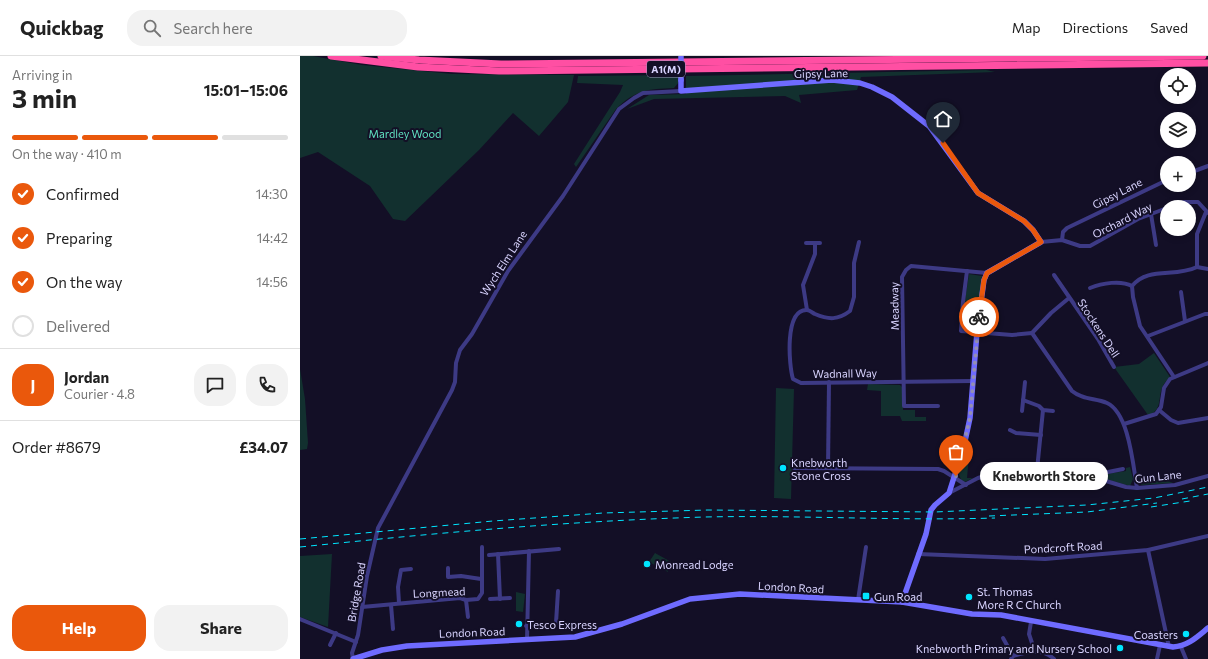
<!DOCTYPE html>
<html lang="en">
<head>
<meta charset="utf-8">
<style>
	body { margin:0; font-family:Commissioner,sans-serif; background:#f2f2f2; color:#222; height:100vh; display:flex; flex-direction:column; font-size:15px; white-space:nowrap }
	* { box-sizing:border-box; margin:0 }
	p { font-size:13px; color:#767676 }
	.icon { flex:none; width:22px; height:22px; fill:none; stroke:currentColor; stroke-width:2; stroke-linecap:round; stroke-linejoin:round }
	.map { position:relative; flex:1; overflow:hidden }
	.details { display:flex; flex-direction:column; background:#fff; width:300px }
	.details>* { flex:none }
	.tools { position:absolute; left:860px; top:12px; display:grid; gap:8px }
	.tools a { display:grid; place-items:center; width:36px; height:36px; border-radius:50%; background:#fff; box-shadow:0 2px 6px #0003; font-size:20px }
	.pin { position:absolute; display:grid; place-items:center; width:34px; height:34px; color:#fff; margin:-41px -17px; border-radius:50% 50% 50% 0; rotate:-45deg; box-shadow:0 0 4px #0007 }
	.pin .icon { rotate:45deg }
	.courier { position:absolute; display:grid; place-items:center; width:40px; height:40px; margin:-20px; border:3px solid #ea580c; border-radius:50%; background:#fff; color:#222; box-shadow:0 1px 5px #0007 }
	.bubble { position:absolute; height:28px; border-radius:14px; background:#fff; box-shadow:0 2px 6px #0003; font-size:13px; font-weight:700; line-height:28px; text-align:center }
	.headline em { font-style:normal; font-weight:700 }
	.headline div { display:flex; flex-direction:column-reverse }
	.headline { display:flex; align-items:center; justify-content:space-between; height:68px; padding:0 12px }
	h1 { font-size:26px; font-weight:700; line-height:30px }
	.bar { display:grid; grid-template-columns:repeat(4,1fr); gap:6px 4px; align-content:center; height:48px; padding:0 12px }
	.bar i { height:5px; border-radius:3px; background:#e0e0e0 }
	.bar .active { background:#ea580c }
	.bar p { grid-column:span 4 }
	.line { display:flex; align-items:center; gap:10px; padding:0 12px; border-top:1px solid #e0e0e0 }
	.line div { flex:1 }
	.round { display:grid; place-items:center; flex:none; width:42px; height:42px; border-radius:16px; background:#f2f2f2 }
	ol { padding:0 12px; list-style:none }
	li { display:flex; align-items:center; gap:12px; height:44px }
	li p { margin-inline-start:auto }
	li .icon { padding:4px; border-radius:50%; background:#ea580c; color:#fff; stroke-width:4 }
	li:last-child { color:#767676 }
	li i { width:22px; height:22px; border:2px solid #e0e0e0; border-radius:50% }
	.button { display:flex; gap:8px; margin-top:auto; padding:8px 12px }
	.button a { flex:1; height:46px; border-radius:16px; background:#ea580c; color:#fff; font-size:16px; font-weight:700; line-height:46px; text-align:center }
	.button a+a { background:#f2f2f2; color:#222 }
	header { display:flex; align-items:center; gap:24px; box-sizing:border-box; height:56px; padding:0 20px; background:#fff; border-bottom:1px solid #e0e0e0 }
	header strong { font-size:19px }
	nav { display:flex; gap:22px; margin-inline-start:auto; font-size:14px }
	.search { width:280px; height:36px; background:#f2f2f2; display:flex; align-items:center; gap:10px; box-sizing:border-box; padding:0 14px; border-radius:16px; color:#767676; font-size:15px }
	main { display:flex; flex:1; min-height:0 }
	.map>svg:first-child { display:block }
	.green { fill:#12302f }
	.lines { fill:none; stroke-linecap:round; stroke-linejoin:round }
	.street { stroke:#3d3a85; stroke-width:4 }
	.secondary { stroke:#6f6bff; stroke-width:5.5 }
	.highway { stroke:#ff4fa3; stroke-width:7 }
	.rail { stroke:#00e5ff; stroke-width:1; stroke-dasharray:6 5; stroke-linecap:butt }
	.secondary-bridge { stroke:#6f6bff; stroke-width:5.5 }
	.done { stroke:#948fb3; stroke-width:4; stroke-dasharray:0 7.2 }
	.route { stroke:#ea580c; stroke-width:5 }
	.poi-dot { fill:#00e5ff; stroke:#130f26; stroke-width:1.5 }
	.labels { text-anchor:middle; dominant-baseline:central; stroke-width:4; stroke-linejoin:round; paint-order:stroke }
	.shield { fill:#130f26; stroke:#9e99be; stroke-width:1 }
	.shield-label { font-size:10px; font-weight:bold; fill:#d9d4ff }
	.street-label { font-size:11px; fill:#d9d4ff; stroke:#130f26 }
	.park-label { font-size:11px; fill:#5fe0c0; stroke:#130f26 }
	.poi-label { font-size:11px; fill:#d9d4ff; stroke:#130f26; text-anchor:start }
</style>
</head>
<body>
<header>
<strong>Quickbag</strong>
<div class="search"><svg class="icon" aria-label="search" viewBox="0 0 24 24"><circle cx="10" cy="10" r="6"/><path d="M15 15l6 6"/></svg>Search here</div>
<nav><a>Map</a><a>Directions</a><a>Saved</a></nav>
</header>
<main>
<section class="details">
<div class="headline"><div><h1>3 min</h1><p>Arriving in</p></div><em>15:01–15:06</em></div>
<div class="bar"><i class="active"></i><i class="active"></i><i class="active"></i><i></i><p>On the way · 410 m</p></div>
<ol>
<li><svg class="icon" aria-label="check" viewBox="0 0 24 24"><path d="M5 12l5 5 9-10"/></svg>Confirmed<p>14:30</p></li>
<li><svg class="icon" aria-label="check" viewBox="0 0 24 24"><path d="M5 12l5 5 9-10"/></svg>Preparing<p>14:42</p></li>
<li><svg class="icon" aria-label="check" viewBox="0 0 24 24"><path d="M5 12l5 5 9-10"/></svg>On the way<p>14:56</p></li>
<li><i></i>Delivered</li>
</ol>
<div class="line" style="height:72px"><b class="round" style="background:#ea580c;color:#fff">J</b><div><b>Jordan</b><p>Courier · 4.8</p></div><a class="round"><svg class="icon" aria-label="chat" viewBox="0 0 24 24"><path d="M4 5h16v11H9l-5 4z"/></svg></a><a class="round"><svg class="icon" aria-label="phone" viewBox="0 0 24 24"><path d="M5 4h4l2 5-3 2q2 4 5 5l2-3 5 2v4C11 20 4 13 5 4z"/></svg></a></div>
<div class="line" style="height:52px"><div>Order #8679</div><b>£34.07</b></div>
<div class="button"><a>Help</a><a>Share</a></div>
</section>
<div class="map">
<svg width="908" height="603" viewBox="0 0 908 603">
	<rect width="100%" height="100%" fill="#130f26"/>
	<!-- green -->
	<g class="green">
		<path d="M0,0H13L62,9L152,18L274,19L268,46L239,80L213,57L179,94L105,165L93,163L70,130L18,96L0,102Z"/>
		<path d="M686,14L695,16L561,21L557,34L499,39L501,47L485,40L354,43L327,53L349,39L386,38V20Z"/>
		<path d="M378,19L379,26L374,32C348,33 335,34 316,53L276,111L274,108L320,36L323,29L277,27L278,20Z"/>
		<path d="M669,218L682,220L675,274L663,273L665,244Z"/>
		<path d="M854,297L870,321C867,324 864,327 862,332C858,343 862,355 848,359L814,311L839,308Z"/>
		<path d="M0,313L5,343L8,387L7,393L0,394Z"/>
		<path d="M568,328L600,329L603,332V354H615V361H626V365H602L600,360H581V335L567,334Z"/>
		<path d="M476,332L494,333L491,443L474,442Z"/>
		<path d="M667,388H670L667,422H673L665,426L661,424L659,418Z"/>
		<path d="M830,411L833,423L830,430L799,421L800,419L826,415V412Z"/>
		<path d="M837,416L854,425H868L873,427L841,429Z"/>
		<path d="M355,497L373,507L372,509H367L368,516L349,506Z"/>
		<path d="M32,498L28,571L0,561V500Z"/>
		<path d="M216,536L225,538L223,556L216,555Z"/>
	</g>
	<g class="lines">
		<!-- street -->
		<g class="street">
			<path d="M889,117L908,110"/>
			<path d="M871,151L884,146H898L908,157"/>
			<path d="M851,158L856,189"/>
			<path d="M762,184L763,176L767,172L867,124"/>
			<path d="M559,186L554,207V241L550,255C538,264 529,264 515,258C513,257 509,254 507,254C484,253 489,310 493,323L501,327L673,325"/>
			<path d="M741,186L762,184L780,190H790L838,163L867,152"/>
			<path d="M506,187H520"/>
			<path d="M897,211L908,213"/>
			<path d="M667,215L663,246L661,275L712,279L732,277L772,335C783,344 795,342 807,347C829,357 833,409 837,432"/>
			<path d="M754,219L798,283L814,311"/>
			<path d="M832,230C848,210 875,222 897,211V178L906,156"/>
			<path d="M832,230L833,241L840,270L874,321"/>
			<path d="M790,232C802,227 821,224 832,230"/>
			<path d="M881,236L885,265"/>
			<path d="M507,254L503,229L515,198V187"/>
			<path d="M732,277L751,257L769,242"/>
			<path d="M848,280L905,258H908"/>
			<path d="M723,344L739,350L743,354L753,355"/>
			<path d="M638,350H604L602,221L606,214L611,210L687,217"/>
			<path d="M859,354L871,364L878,367L908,362"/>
			<path d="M722,355L725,326"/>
			<path d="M824,368L856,358L861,351L864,332L870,323L908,307"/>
			<path d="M710,374L716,377L741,379"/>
			<path d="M494,412L638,413L644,415L666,429"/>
			<path d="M528,412L529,326"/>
			<path d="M796,422L798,418L823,413"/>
			<path d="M736,424L743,354"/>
			<path d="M649,437L678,422L691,418L713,420L760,429L796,422L826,431L837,432L875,429L908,420"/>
			<path d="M848,494L869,591"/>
			<path d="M198,498L200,543"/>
			<path d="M618,498L745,503L848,494L908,480"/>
			<path d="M189,499L259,493"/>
			<path d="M148,512V521L161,520L181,523"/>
			<path d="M190,543L210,542"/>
			<path d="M166,544L168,561"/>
			<path d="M558,544L566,491"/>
			<path d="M99,547L98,531L101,514L111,513"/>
			<path d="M91,549L93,573"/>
			<path d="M62,551L160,542L166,544L178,543L182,537V491"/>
			<path d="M0,563L56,586"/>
			<path d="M731,566L729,578L735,596"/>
			<path d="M226,570L248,572L255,571L256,567L258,535"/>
			<path d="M703,582L713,600"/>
			<path d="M227,584L229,495"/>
			<path d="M30,589L36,577"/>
			<path d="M881,591L886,603"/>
			<path d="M53,603L52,597L58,579L67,520L78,472L152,334L155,326L156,307L160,294L172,278L208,215L263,140L319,53L334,42L343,37L381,35"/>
			<path d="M711,603L713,600C726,596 743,592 754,603"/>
			<path d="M857,603L860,589"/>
		</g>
		<!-- secondary -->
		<g class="secondary">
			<path d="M381,24V35L532,24L560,27L572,31L592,41L629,70L678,137L724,165L733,174L741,186L687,217L684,224L677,276L670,362L664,390L649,437L635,449L631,454L626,478L602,546"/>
			<path d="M53,603L82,594L107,590L275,581L322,568L390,543L440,538L602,546L672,558L701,559L873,591C888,590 897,581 908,572"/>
		</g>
		<!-- highway -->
		<g class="highway">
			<path d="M31,0L118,11L199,15L908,7"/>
			<path d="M81,0L119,4L201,8L903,0"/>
		</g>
		<!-- rail -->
		<g class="rail">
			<path d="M882,443L908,438"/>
			<path d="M851,451L890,445"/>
			<path d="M689,460L787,456L857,447"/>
			<path d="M0,483L193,465L303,457L408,454L635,456L787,449L854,442L908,431"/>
			<path d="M0,491C136,477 268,465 405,461C502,459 598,465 695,462"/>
		</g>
		<!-- secondary-bridge -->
		<path class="secondary-bridge" d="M381,0V24"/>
	</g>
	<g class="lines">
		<!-- done -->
		<path class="done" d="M656,420L670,362L679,261"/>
		<!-- route -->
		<path class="route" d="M643,87L678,137L724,165L733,174L741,186L687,217L684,224L679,261"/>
	</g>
	<!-- markers -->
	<g class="poi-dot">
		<circle cx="483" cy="412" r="4"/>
		<circle cx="347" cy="508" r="4"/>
		<rect x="562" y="536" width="8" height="8" rx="2"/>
		<circle cx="669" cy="541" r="4"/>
		<circle cx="219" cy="568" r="4"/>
		<circle cx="886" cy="578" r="4"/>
		<circle cx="820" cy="592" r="4"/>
	</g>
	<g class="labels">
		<!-- shield labels -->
		<rect class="shield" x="347" y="5" width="38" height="16" rx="3"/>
		<g class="shield-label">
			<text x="366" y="13">A1(M)</text>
		</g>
		<!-- street labels -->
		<g class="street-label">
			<text transform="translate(521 17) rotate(-1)">Gipsy Lane</text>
			<text transform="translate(817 137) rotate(-27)">Gipsy Lane</text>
			<text transform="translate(822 164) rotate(-27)">Orchard Way</text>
			<text transform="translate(203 207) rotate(-57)">Wych Elm Lane</text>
			<text transform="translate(594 250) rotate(-91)">Meadway</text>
			<text transform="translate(799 272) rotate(57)">Stockens Dell</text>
			<text transform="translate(545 317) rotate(-1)">Wadnall Way</text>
			<text transform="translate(858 420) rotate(-6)">Gun Lane</text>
			<text transform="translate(763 491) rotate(-3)">Pondcroft Road</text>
			<text transform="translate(491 531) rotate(3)">London Road</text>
			<text transform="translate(56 536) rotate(-80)">Bridge Road</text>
			<text transform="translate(139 536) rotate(-3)">Longmead</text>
			<text transform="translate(172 576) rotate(-2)">London Road</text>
		</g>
		<!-- park labels -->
		<g class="park-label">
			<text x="105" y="77">Mardley Wood</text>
		</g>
		<!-- poi labels -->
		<g class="poi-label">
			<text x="491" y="406">Knebworth<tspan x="491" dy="13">Stone Cross</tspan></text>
			<text x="355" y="508">Monread Lodge</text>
			<text x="677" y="535">St. Thomas<tspan x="677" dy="13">More R C Church</tspan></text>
			<text x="574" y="540">Gun Road</text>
			<text x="227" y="568">Tesco Express</text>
			<text x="878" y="578" text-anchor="end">Coasters</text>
			<text x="812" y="592" text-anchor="end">Knebworth Primary and Nursery School</text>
		</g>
	</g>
</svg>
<div class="tools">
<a><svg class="icon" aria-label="locate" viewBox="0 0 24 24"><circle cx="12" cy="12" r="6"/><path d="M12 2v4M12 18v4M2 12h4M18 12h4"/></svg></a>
<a><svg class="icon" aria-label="layers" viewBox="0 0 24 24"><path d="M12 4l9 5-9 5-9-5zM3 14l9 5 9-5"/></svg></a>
<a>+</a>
<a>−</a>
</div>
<div class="pin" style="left:656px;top:420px;background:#ea580c"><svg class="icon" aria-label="bag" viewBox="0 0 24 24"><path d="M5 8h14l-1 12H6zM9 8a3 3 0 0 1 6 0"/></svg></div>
<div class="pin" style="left:643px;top:87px;background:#1f2937"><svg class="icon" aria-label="home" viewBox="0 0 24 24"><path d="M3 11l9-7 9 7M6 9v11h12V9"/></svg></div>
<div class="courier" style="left:679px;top:261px"><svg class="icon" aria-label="bike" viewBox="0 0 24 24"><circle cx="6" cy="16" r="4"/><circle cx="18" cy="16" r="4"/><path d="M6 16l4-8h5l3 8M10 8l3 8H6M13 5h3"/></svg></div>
<div class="bubble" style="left:680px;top:406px;width:128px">Knebworth Store</div>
</div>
</main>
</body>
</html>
